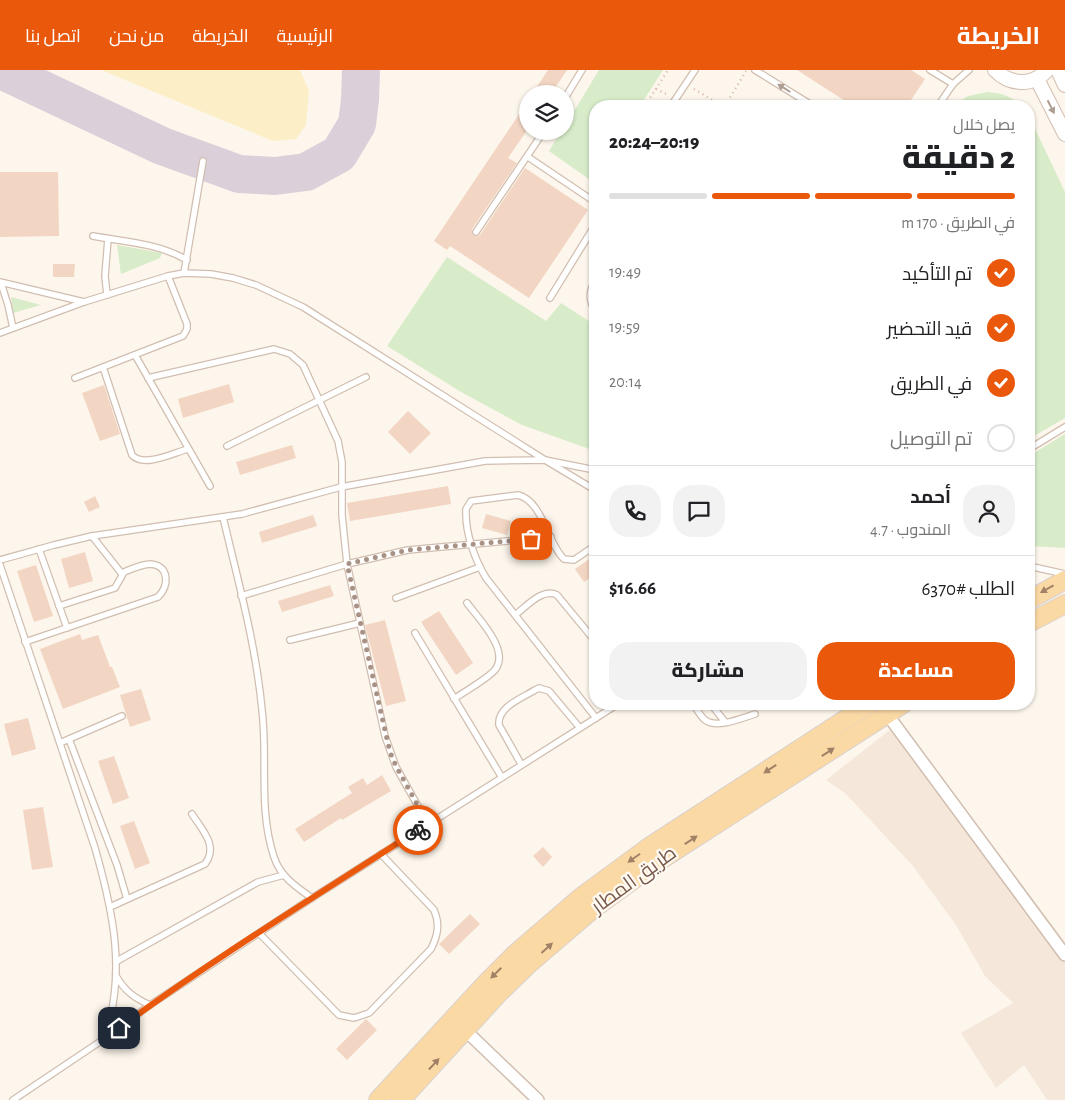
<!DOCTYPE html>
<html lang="ar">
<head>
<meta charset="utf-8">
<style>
	body { margin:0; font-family:"Alegreya Sans",Cairo,sans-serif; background:#f2f2f2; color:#202124; direction:rtl; height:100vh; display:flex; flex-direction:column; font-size:19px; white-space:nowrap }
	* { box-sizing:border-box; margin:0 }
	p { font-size:16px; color:#757577 }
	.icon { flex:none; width:28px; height:28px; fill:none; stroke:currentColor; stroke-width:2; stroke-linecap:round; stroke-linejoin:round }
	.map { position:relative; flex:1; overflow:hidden; direction:ltr }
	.sheet { position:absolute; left:589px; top:30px; width:446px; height:610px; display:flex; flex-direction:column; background:#fff; border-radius:20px; box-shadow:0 1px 4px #0004; direction:rtl }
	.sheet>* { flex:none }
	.tools { position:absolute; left:519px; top:15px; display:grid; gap:10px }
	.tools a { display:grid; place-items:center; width:55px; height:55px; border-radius:50%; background:#fff; box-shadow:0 1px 4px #0004; font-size:25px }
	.pin { position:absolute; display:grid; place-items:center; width:42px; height:42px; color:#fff; margin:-21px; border-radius:10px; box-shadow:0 2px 8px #0006 }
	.courier { position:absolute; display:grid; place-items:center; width:50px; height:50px; margin:-25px; border:4px solid #ea580c; border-radius:50%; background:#fff; color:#222; box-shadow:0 1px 6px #0007 }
	.head em { font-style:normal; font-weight:800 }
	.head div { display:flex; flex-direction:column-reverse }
	.head { display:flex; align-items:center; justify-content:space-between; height:85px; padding:0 20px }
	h1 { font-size:32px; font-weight:800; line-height:38px }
	.bar { display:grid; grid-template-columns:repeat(4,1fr); gap:8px 5px; align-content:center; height:60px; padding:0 20px }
	.bar i { height:6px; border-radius:4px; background:#e0e0e0 }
	.bar .active { background:#ea580c }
	.bar p { grid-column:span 4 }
	.line { display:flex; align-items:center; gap:12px; padding:0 20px; border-top:1px solid #e0e0e0 }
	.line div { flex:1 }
	.round { display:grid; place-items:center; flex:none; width:52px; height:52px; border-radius:20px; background:#f2f2f2 }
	ol { padding:0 20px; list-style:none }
	li { display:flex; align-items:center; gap:15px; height:55px }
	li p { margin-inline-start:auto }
	li .icon { padding:5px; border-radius:50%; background:#ea580c; color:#fff; stroke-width:4 }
	li:last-child { color:#757577 }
	li i { width:28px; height:28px; border:2px solid #e0e0e0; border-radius:50% }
	.button { display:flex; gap:10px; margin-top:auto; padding:10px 20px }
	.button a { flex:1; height:58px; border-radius:20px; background:#ea580c; color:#fff; font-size:20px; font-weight:800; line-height:58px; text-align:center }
	.button a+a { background:#f2f2f2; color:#202124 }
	header { display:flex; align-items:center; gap:30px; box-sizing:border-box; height:70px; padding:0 25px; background:#ea580c; color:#fff }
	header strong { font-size:24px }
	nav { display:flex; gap:28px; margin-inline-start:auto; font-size:18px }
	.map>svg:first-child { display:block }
	.residential { fill:#f5e8da }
	.green { fill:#d8ecc9 }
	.sand { fill:#fcefc7 }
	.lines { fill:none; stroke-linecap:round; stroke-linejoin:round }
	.taxiway { stroke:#dbcfda; stroke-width:38 }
	.building { fill:#f3d5c3 }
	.service-casing { stroke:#d1beb0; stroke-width:8 }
	.minor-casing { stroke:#d1beb0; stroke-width:14 }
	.tertiary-casing { stroke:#d1beb0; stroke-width:16 }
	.primary-casing { stroke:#dad1cd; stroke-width:20 }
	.path { stroke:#d9b8a5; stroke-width:2.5; stroke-dasharray:1 4; stroke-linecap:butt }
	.service { stroke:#fff; stroke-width:5.5 }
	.minor { stroke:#fff; stroke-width:11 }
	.tertiary { stroke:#fff; stroke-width:14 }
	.primary { stroke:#fbd9a5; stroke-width:18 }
	.oneway { fill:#af9d94 }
	.oneway2 { fill:#a18267 }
	.done { stroke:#a89285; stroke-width:5; stroke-dasharray:0 9 }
	.route { stroke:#ea580c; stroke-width:6 }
	.labels { text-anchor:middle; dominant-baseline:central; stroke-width:4.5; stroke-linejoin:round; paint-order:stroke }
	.street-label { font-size:20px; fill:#7a5c4d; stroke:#fffaf3 }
</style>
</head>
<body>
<header>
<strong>الخريطة</strong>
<nav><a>الرئيسية</a><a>الخريطة</a><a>من نحن</a><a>اتصل بنا</a></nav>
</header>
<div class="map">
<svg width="1065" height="1030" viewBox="0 0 1065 1030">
	<rect width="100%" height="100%" fill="#fdf6ec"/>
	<!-- residential -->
	<path class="residential" d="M900,652L1065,872V1030H1047L1024,995L996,1018L961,963L1013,933L985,906L956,855L912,795L846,724L826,710Z"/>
	<!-- green -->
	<g class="green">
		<path d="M599,0H663L640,36H595V108L593,112L549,81L561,61H565V56Z"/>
		<path d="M987,22C1001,23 1012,26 1021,36H952L968,26Z"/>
		<path d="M1029,46L1065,122V348L1029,369Z"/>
		<path d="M117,175L162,183L160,188L121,204Z"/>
		<path d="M447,187L546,251L561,233L595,255V381L522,355L461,322L387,276Z"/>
		<path d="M11,227L41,235L13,243Z"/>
		<path d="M1065,364V478L1029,476V386Z"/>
	</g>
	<!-- sand -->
	<path class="sand" d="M101,0H300L309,21L306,55L296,69L273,71Z"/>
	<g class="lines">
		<!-- taxiway -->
		<path class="taxiway" d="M1,0L162,76L239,104L275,106L306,102L339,84L357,54L360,30L361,0"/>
	</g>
	<!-- building -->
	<g class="building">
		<path d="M548,0H567L551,24H532Z"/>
		<path d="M797,0H911L925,9L907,36H853Z"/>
		<path d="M528,31V59L508,88L517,93L472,159V164L476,167L480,165L525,98L588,140L529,228L450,176L447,180L434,171Z"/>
		<path d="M0,102H58L59,166L0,167Z"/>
		<path d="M53,194H75L74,207H53Z"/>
		<path d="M229,314L234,332L183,348L178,329Z"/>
		<path d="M104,315L120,364L100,371L82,323Z"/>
		<path d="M408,341L431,363L410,384L388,362Z"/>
		<path d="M292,375L296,388L240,405L236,392Z"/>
		<path d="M448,416L451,434L350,451L347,433Z"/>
		<path d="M95,426L100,437L89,442L84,432Z"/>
		<path d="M486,444L511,451L507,465L482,458Z"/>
		<path d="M313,445L317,456L262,473L259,462Z"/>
		<path d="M85,482L93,511L69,518L61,489Z"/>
		<path d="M595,485V505L584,512L575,499Z"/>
		<path d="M36,495L53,546L34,552L17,501Z"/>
		<path d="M330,515L334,526L282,542L278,531Z"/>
		<path d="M439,541L473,593L456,605L421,552Z"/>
		<path d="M385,550L406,631L386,636L365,555Z"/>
		<path d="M80,564L82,570L98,565L110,597H112L120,617L63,639L40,579Z"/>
		<path d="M141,619L151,650L130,657L120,625Z"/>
		<path d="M28,648L36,679L12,686L4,654Z"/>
		<path d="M114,686L129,728L113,734L98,691Z"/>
		<path d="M382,705L391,721L342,750L341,748L304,772L295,759L352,723L348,717L363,708L367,715Z"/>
		<path d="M43,737L53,797L32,800L23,740Z"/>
		<path d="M134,751L150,793L135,799L120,756Z"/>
		<path d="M543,777L552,787L543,797L533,786Z"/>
		<path d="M470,844L480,854L449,884L439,874Z"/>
		<path d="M366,949L377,960L347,990L336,979Z"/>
	</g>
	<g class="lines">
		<defs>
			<g id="service">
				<path d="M755,0L813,36"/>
				<path d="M930,0L953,14"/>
				<path d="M565,28L582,0"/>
				<path d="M671,36L695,0"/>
				<path d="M938,36L953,14L969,0"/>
				<path d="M528,87L595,132"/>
				<path d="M476,162L544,61"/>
				<path d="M93,166C125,172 158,173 187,190"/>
				<path d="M184,203L203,91"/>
				<path d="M595,211C589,221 588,230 595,240"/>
				<path d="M0,212L84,232"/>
				<path d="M1,213L8,235L13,258"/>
				<path d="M107,225L105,206L108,169"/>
				<path d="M550,228L595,155"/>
				<path d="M0,263L84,232L168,206L184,203L211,204L233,208L256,215L303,237L545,390L595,420"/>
				<path d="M135,285L210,416"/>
				<path d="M103,297L132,385C144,398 173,383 188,379"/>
				<path d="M75,308L183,266L187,259V254L168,206"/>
				<path d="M148,308L274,279L290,284L303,295L338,371L342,392V445L347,494L385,666L396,697L428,754"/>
				<path d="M227,376L366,307"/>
				<path d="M1029,379L1065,357"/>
				<path d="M223,447C238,511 256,575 262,640C268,689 258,739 274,787C280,806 296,817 312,828"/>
				<path d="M92,466L122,504"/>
				<path d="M593,477L574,490L564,489C547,473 543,431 518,425L471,431L466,439C465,462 474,488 486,508L596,648"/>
				<path d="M39,479L67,558"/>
				<path d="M0,490L54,475L92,466L242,444L341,417L485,391L545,390L595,400"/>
				<path d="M0,495L95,778C113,841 127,904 104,969"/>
				<path d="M1029,496L1065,504"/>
				<path d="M241,526L347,494L408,480L551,467"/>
				<path d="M396,528L480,497"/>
				<path d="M515,545C526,537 543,517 557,525L595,571"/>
				<path d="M415,563L501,706"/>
				<path d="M290,570L360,553"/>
				<path d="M25,572L158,527C169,516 170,496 151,494C143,494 131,499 124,502L115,518L59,536"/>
				<path d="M454,629C467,620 482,612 493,602C513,583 479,549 467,533"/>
				<path d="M693,634C697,639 700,646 705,650C717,659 742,648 755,644"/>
				<path d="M711,634L725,652"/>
				<path d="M69,669L117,795L127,829"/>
				<path d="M60,673L122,646"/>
				<path d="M521,694L499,655C497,637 522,628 535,620L539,618L549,621L580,658"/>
				<path d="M110,837L205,794C219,776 202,760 192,744"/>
				<path d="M259,863L339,945L354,948L369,943L431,879C438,865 440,854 434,840L381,784"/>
				<path d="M117,891L258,812L284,805"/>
				<path d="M116,906C125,921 134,928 150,935"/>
				<path d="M13,1030L104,969L150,935L312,828L618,634"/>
			</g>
			<g id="minor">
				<path d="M887,644L1065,885"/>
				<path d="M465,960L538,1030"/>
			</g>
			<g id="tertiary">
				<path d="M995,0C1010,15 1032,17 1047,0"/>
				<path d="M1058,0L1065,15"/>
				<path d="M1037,9L1065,64"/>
			</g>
			<g id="primary">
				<path d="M1029,530L1065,510"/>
				<path d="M1029,553L1065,534"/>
				<path d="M378,1030L486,913L516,883L581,827L649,777L869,634"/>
				<path d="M401,1030L499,923L529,894L592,840L659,791L903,634"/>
			</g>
		</defs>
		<!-- service casing -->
		<use href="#service" class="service-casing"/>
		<!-- minor casing -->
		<use href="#minor" class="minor-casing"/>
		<!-- tertiary casing -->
		<use href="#tertiary" class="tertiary-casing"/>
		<!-- primary casing -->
		<use href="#primary" class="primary-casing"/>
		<!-- path -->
		<g class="path">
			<path d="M656,19L668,25"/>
			<path d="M694,19L722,36"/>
			<path d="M645,36L668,0"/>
			<path d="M725,36L746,1"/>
		</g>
		<!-- service -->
		<use href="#service" class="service"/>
		<!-- minor -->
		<use href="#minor" class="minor"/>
		<!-- tertiary -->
		<use href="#tertiary" class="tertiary"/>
		<!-- primary -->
		<use href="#primary" class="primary"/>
	</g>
	<!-- one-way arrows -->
	<defs><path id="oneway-solid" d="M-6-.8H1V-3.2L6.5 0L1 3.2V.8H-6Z" transform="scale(1.25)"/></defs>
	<g class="oneway">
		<use href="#oneway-solid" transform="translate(784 18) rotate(-148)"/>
		<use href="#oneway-solid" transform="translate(1051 37) rotate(63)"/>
	</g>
	<g class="oneway2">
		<use href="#oneway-solid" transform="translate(1047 519) rotate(151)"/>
		<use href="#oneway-solid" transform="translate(828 682) rotate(-33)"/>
		<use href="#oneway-solid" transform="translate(770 699) rotate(147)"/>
		<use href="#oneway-solid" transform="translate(691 770) rotate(-33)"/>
		<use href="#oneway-solid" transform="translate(634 788) rotate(145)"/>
		<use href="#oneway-solid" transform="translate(547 878) rotate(-42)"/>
		<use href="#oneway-solid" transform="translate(496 903) rotate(135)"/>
		<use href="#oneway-solid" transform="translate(434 994) rotate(-47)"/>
	</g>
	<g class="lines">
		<!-- done -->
		<path class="done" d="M418,760L428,754L396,696L390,682L347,494L408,480L531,469"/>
		<!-- route -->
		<path class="route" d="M119,958C216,887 318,825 418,760"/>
	</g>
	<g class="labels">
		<!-- street labels -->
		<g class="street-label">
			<text transform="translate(634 810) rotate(-36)">طريق المطار</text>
		</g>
	</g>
</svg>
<div class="tools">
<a><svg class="icon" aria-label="layers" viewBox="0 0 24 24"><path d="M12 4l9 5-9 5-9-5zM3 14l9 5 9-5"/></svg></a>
</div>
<div class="pin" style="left:531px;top:469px;background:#ea580c"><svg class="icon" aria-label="bag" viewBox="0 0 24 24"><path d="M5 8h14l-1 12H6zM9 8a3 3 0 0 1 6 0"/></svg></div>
<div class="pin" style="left:119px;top:958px;background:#1f2937"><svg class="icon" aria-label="home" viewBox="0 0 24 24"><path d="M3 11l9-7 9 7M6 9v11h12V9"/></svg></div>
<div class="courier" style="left:418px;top:760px"><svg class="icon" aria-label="bike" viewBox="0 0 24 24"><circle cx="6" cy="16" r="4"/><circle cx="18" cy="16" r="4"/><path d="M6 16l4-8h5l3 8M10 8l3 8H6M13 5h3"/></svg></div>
<section class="sheet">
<div class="head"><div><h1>2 دقيقة</h1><p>يصل خلال</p></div><em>20:19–20:24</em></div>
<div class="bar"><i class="active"></i><i class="active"></i><i class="active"></i><i></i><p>في الطريق · 170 m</p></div>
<ol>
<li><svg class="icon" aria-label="check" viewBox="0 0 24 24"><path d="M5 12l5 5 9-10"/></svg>تم التأكيد<p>19:49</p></li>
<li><svg class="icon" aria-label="check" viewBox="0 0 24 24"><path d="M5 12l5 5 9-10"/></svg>قيد التحضير<p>19:59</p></li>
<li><svg class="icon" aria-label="check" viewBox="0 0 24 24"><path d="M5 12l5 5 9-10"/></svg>في الطريق<p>20:14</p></li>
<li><i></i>تم التوصيل</li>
</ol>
<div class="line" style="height:90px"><a class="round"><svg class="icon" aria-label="person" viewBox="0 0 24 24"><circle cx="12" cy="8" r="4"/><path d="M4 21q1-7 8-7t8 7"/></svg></a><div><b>أحمد</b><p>المندوب · 4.7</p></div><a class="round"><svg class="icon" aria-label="chat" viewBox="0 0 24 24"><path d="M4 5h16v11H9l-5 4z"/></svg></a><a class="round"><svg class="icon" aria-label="phone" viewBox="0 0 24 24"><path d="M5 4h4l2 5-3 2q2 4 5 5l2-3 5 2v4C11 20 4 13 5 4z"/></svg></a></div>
<div class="line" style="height:65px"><div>الطلب #6370</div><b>$16.66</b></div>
<div class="button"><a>مساعدة</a><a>مشاركة</a></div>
</section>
</div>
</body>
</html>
